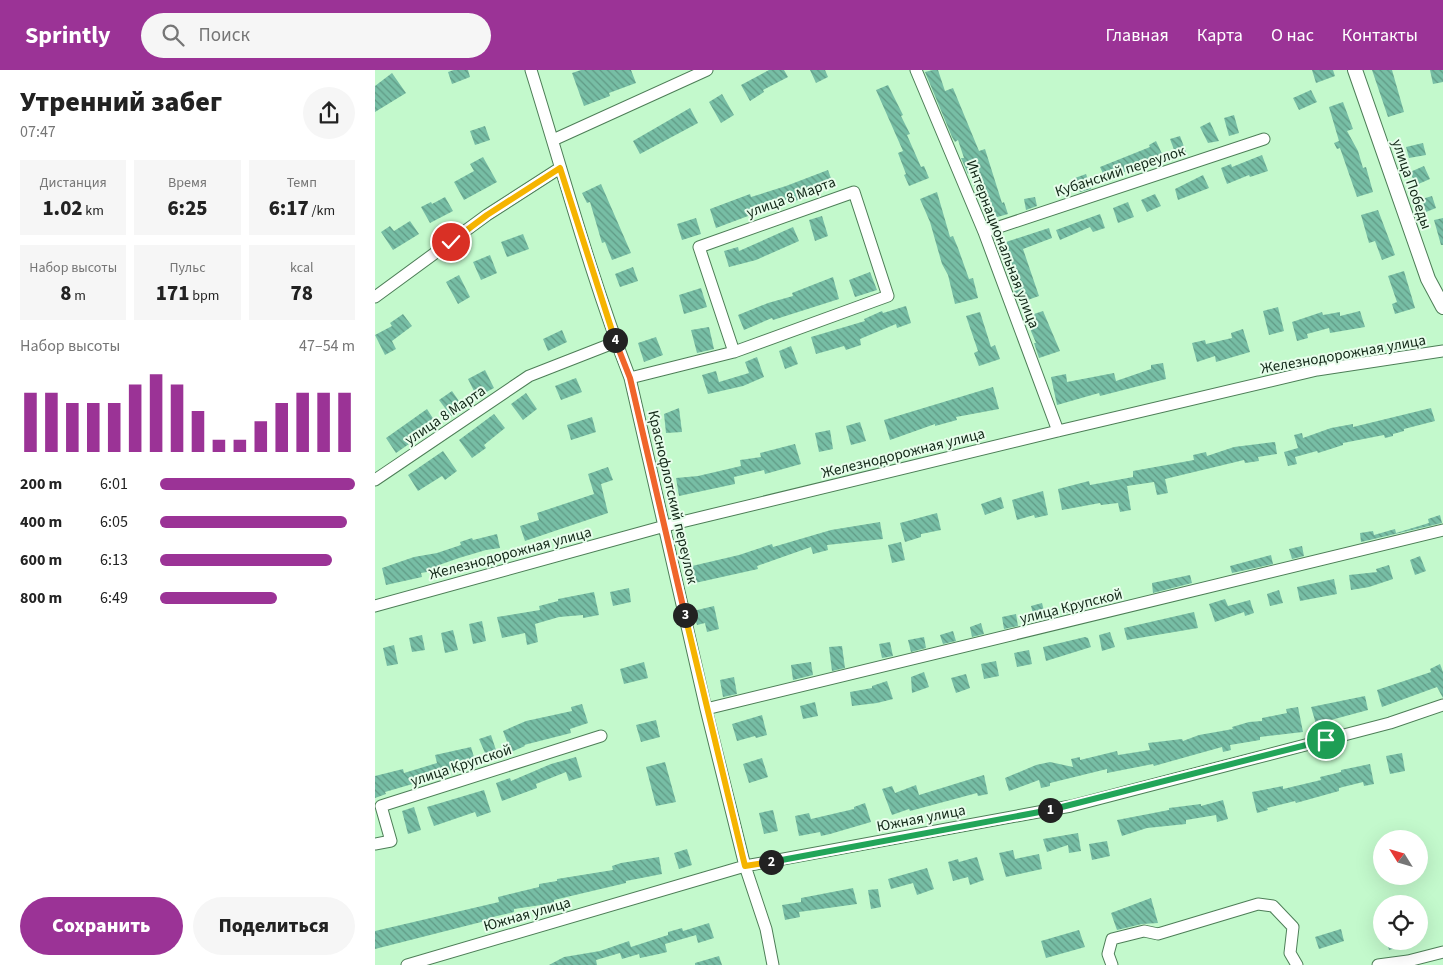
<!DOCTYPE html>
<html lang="ru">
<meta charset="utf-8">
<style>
body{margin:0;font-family:"Source Sans 3",sans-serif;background:#f6f6f6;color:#222;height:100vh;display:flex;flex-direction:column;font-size:19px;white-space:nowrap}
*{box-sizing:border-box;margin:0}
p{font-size:16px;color:#767676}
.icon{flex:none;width:28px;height:28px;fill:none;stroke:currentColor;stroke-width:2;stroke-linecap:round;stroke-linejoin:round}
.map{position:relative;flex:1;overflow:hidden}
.drawer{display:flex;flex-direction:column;background:#fff;width:375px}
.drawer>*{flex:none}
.needle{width:32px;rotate:307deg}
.controls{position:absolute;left:998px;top:760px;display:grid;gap:10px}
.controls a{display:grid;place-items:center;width:55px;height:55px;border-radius:50%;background:#fff;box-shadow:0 5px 20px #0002;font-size:25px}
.pin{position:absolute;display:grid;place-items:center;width:42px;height:42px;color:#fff;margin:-21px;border:2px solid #fff;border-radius:50%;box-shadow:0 1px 5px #0007}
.km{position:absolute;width:25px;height:25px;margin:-12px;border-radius:50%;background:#222;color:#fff;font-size:14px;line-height:25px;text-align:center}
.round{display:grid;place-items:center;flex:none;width:52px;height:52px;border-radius:26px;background:#f6f6f6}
.summary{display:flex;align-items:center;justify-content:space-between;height:85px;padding:0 20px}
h1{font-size:28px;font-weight:800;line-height:38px}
.stats{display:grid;grid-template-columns:repeat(3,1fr);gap:8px;height:85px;padding:5px 20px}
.stats div{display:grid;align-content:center;border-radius:0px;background:#f6f6f6;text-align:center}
.stats b{font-size:21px;font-weight:800}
.stats small{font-size:14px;font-weight:400}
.stats p{font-size:14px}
.chart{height:140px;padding:10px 20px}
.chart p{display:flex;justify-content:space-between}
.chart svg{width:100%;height:90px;margin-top:5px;stroke:#9b3396;stroke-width:6}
.cta{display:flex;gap:10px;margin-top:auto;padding:10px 20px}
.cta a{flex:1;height:58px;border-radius:30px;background:#9b3396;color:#fff;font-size:20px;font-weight:800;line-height:58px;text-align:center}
.cta a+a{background:#f6f6f6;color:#222}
ul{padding:0 20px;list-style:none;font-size:16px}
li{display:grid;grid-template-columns:80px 60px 1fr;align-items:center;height:38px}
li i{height:12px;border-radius:6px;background:#9b3396}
header{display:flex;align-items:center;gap:30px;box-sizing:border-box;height:70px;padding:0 25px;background:#9b3396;color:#fff}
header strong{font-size:24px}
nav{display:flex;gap:28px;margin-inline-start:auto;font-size:18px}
.search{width:350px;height:45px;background:#f6f6f6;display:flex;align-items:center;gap:12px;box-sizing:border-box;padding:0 18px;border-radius:28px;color:#767676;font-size:19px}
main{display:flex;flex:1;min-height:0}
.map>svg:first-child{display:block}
</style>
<header>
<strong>Sprintly</strong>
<div class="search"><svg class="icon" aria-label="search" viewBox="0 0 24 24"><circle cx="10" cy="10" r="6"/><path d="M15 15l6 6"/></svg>Поиск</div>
<nav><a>Главная</a><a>Карта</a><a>О нас</a><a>Контакты</a></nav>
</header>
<main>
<section class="drawer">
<div class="summary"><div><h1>Утренний забег</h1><p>07:47</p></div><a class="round"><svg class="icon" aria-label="share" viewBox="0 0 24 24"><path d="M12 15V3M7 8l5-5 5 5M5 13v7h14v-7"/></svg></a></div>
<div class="stats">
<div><p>Дистанция</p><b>1.02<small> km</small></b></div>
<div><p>Время</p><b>6:25</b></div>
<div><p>Темп</p><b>6:17<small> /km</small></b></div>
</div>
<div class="stats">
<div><p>Набор высоты</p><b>8<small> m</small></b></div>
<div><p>Пульс</p><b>171<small> bpm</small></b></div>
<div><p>kcal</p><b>78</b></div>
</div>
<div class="chart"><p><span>Набор высоты</span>47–54 m</p>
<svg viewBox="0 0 160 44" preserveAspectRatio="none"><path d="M5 44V15M15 44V15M25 44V20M35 44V20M45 44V20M55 44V11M65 44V6M75 44V11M85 44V24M95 44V38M105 44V38M115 44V29M125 44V20M135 44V15M145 44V15M155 44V15"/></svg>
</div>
<ul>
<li><b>200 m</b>6:01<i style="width:100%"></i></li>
<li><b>400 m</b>6:05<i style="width:96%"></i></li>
<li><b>600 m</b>6:13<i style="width:88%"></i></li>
<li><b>800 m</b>6:49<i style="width:60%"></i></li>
</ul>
<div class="cta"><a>Сохранить</a><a>Поделиться</a></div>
</section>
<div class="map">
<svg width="1068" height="895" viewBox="0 0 1068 895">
<defs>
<pattern id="building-back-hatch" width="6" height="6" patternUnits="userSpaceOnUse" patternTransform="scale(1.25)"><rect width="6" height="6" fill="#77bea5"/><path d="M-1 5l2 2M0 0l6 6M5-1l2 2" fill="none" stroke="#609a85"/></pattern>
</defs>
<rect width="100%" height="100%" fill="#c3f9cc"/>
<!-- building -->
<path fill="url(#building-back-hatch)" d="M79,0H93L95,7L77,14L73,2Z
M206,0H256L261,13L234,23L235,26L209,36L197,3Z
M394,0H409L413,7L388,20L389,22L375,31L366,15Z
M435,0H450L453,7L441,13Z
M558,0H563L570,21L578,18L604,81L610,79L627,133L629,132L633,144L612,150L595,103L593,104L586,88H589L583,70L580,72L577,67L550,2Z
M937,0H958L960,6L941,13Z
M997,0H1017L1029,42L1013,47Z
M1055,0H1068V12L1058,14Z
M17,3L31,23L0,42V16Z
M513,15L528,45L526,46L535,64L532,65L546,97L549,96L554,108L534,116L529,105L531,104L523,83L528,81L501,20Z
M936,20L942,32L924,40L918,28Z
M347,24L359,45L346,53L334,32Z
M968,32L978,59L972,61L983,81L988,98L991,97L998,122L982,127L965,78L962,79L959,73L964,71L954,37Z
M315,38L323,53L265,84L258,71Z
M859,45L864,63L854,66L849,48Z
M835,52L844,71L833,73L825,57Z
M110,56L115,70L100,75L95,61Z
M805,66L811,82L801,85L795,69Z
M781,71L789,88L744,104V106L732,112L725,97L775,77L774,75Z
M1048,73L1051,85L1034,88L1031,77Z
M887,85L893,101L875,107L874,105L852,114L846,98L856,94L857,97Z
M108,87L122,112L89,130L79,112L99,101L95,94Z
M1049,96L1055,109L1041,115L1035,102Z
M453,100L458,114L434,123L435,126L417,132L416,128L380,140L381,143L341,158L335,139L375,124L376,127L411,116Z
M711,104L716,119L705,122L700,108Z
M828,105L834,118L803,130L800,119Z
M226,114L256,183L237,190L230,172L227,173L215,132L212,133L207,123Z
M562,122L575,167L578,166L583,178L594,209L598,208L603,228L580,234L573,205L567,194L555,152L545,129Z
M780,124L786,136L772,142L766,130Z
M1057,126L1061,138L1051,142L1047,129Z
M70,127L78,141L55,153L46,137L56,132L57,134Z
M660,127L662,136L651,140L649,129Z
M753,132L759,147L743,153L738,138Z
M1003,140L1020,185L1007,190L1000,171L994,173L986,145Z
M725,144L730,158L718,162L715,157L685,170L681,160Z
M447,146L453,166L440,171L434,150Z
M321,148L326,164L307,170L302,154Z
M1068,148V175H1066L1059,150Z
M35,151L44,164L18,180L6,162L15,156L19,161Z
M418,157L424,171L381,190L354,197L349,181L363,177L364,181Z
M674,158L677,168L648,179L664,226L644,233L630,197L625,174Z
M148,164L154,179L132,187L126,172Z
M115,185L122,203L106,210L98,192Z
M258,197L263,211L245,217L240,204Z
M1029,201L1040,238L1020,244L1017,234L1022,232L1013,206Z
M495,202L502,220L480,227L474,210Z
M84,205L95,227L83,234L71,212Z
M458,207L464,229L398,250L397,248L369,260L363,245L393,233L418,226L417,223Z
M326,218L332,237L309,244L304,225Z
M531,236L536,253L522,258L521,254L485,269L486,275L471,280L469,276L441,284L436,267L490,251L489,249L507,241L508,243Z
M903,237L909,261L894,265L888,241Z
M668,241L685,281L664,288L659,273H661L650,247Z
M985,241L990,257L955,263L954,258L932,264L933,268L922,271L917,252L947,242L948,245L965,242V246Z
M605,242L616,277L620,275L625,289L604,296L599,283L603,281L591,246Z
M28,244L37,256L17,271L21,279L10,285L0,265L17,256L15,253Z
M334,257L339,279L322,283L316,260Z
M868,259L875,282L841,292L840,286L822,292L817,273L830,270L831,274L857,268L856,263Z
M187,260L192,272L173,281L168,269Z
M281,267L288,285L269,292L263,273Z
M416,276L423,294L410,299L404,281Z
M382,287L389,307L368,316L333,324L327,305L341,301L344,312L374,303L370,292Z
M788,293L791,309L725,326L724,323L682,335L676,307L691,304L692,312L739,303L741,311L776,299V295Z
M110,300L119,318L102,327L93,309Z
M201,308L207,322L186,330L180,316Z
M618,317L624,339L581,347L582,350L560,356V354L515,370L509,350Z
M77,321L88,337L76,346L64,330Z
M151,323L162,339L148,350L136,334Z
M304,338L307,362L291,363L289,344Z
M1056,338L1060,351L1029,359V361L1018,364V366L1010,368L1009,365L968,373V375L943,383L942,381L920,387L922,394L913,396L909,382L923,378L919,365L927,363L928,368L956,358L978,354V357Z
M52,339L61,353L32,372L34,374L21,383L11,368Z
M119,344L130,358L109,375L111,378L97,388L84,370Z
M217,347L221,362L196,370L192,355Z
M485,352L491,371L476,375L471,356Z
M455,360L458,379L444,382L440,363Z
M900,372L902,384L883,387L884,391L870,393L869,390L790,409L793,423L782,425L779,412L752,416L756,440L745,442L743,433L726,435L725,433L687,440L683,419L714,411L715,415L758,407V401L819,390L818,385L831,382L832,386L859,377Z
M420,374L426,394L390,404L389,400L359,407L360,414L304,426L301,408L323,406L366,396L365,390L386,387L385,383Z
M68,381L82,401L70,410L67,406L43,421L33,405Z
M233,397L238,410L226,414L233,443L150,471L145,456L164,450L162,443L219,424L213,404Z
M668,421L673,445L660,448L659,445L642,450L637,430Z
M626,427L629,438L610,445L606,434Z
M562,443L566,460L546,464V467L530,472L525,453Z
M1065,445L1067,453L986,472L985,463L998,461L999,465L1020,459L1021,463L1054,453L1053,449Z
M505,452L508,469L452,475L453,480L438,484L436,477L382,496L383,499L320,513L317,496L364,485L397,474L398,477L456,460Z
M122,464L125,478L111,480L84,488L64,495V500L46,503L47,507L11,515L7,498L39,487L62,483L86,475L85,472L97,468L98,470Z
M526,472L530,490L517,493L513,475Z
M927,476L929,486L917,489L914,479Z
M896,485L898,494L857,503L855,496Z
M1045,486L1051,501L1040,505L1035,490Z
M1014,495L1018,509L994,517L976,520L974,505L1002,502L1001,499Z
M815,505L817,513L778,523L777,513Z
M959,509L962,524L925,531L922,517Z
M254,518L256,532L238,536L235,522Z
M904,520L908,533L895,536L892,524Z
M219,522L224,545L208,548V545L184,547L160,554L163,572L152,575L150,563L127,568L122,547L165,540L164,536L183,531V529Z
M850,529L853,536L875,530L879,543L870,546L869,542L840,552L834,534Z
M702,532L705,540L688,544L686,535Z
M667,533L671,549L660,551L656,536Z
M339,536L344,559L332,562L330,553L322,555L318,541Z
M819,542L823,558L752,570L749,558Z
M641,544L643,556L629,559L627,547Z
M107,551L111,571L98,574L94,554Z
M606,553L609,564L597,567L595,557Z
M78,560L83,580L70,583L66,563Z
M578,561L581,571L568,574L565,565Z
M735,562L740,577L727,581L724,565Z
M47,565L50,580L37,582L34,568Z
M549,567L551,578L536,582L533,570Z
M710,567L713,568L716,577L671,591L668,577Z
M515,572L518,586L507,588L504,574Z
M19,575L23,594L12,596L8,578Z
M467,576L470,598L457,601L454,577Z
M654,580L657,594L642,597L639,583Z
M621,591L624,606L609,609L606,594Z
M269,592L273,608L249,614L245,599Z
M436,592L438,605L418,610L416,595Z
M1065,594L1068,602V628L1062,617L1007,637L1002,620L1056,602L1055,599Z
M549,602L554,617L537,623L536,607Z
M591,604L595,618L581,623L576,608Z
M359,607L362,624L348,627L345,610Z
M512,611L518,629L502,633L477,636L475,622L497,618V616Z
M990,626L993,640L941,654L936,637Z
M440,632L443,646L428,649L425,636Z
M207,634L213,653L195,659L196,663L149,675L150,676L136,682L128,661L151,651L197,641L196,637Z
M923,637L928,662L885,667V670L855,675L856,680L848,682L847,677L779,696L778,694L732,703V699L675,713V716L666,718L664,710L634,721L630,708L661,695L675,692L698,697L696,689L705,687V690L742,681L743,685L775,680L773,673L807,669L808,671L824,665L858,659L857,657L874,652L887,651V648L912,643L911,639Z
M387,645L392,665L381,668L380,666L362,671L357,654Z
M281,650L285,667L266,672L261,655Z
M116,665L123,686L113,690L104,669Z
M96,677L101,694L57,705L58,708L10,722L11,724L0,728V706L28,699L29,703L62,693L60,685Z
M1027,683L1030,701L1015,704L1011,686Z
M201,687L207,707L194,711L191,702L161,714L162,718L127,731L121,713L135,708L136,711L176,694Z
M387,688L393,707L374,713L368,694Z
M290,692L301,732L281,736L271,697Z
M995,694L999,714L989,716L988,712L964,718V721L921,733L920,731L892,738L893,740L882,743L877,722L908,716V719L946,710L945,707L966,702V700Z
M609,705L613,724L603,726L602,723L535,741L534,739L517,745L507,719L517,716L520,723L541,715L544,725Z
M109,720L116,742L102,747L100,742L59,756L52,737Z
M848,730L853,749L842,752L841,745L811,750V754L772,758L747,766L742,750L794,740V738L826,734V736Z
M490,733L496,752L455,764L446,766L445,762L424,766L420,746L434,743L436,749L479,739V737Z
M39,737L46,760L33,764L27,741Z
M398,740L403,761L389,764L384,743Z
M703,763L706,781L694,783L693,775L672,782L668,769Z
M732,771L735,786L717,790L714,774Z
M312,779L317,795L304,799L299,783Z
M638,780L640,789L664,784L667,799L631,807L624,783Z
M284,787L287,804L251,811V813L179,830V833L139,839V842L118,847V849L0,879V861L124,832L123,827L164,817V814L182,811V809L238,800L237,796L246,793Z
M602,787L609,810L595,815L593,807L578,811L573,792L583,789L584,792Z
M552,798L559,819L542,825L538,813L516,819L513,809Z
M478,818L482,834L424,842L425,847L410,850L407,835L426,832V828Z
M503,819L506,837L496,839L493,820Z
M776,828L783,853L767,854L742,860L736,843Z
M334,853L339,868L323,873L321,865L290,874L292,882L284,884L265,888L264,884L247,889L245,883L221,890L222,895H174L189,887L225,881L254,871L256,877L293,865V862L307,858L308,861Z
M966,859L969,871L944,879L940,867Z
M704,860L710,877L671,888L666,871Z
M1012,871H1037V873L1014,880Z
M344,886L347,895H320V893Z"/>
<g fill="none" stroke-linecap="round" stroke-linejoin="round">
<defs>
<path id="minor" d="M156,0C188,103 216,207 255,308L331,639L370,796L391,859L398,895
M541,0L609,162L683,361
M178,70L332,0
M609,162L889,69
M0,227L112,145L185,98
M255,308L359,282L513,226L479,122L324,177L359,282
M0,410L154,306L241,272
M0,536L290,456L683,361L942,300L1068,281
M331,639L1068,460
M0,774L16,771L6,736L226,666
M32,895L370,796L696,736L1015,653L1068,635
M737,895L733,884L737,869L769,861L783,864L883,834L898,836L918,857L915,883L922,895
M1003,895L1033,891L1068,882"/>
<path id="tertiary" d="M980,0L1053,209L1068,237"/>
</defs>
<!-- minor casing -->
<use href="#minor" stroke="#4d7e57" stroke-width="13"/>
<!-- tertiary casing -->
<use href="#tertiary" stroke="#4d7e57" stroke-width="16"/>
<!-- minor -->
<use href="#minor" stroke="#fff" stroke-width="11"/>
<!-- tertiary -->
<use href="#tertiary" stroke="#fff" stroke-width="14"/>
</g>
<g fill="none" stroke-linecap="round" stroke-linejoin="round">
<defs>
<path id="split-1" d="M675,740L951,670"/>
<path id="split-2" d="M396,792L675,740"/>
<path id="split-3" d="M310,545L370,796L396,792"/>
<path id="split-4" d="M240,270L255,308L310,545"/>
<path id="split-5" d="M76,172L112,145L185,98L240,270"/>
</defs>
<!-- split-1 casing -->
<use href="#split-1" stroke="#fff" stroke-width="10"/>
<!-- split-2 casing -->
<use href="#split-2" stroke="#fff" stroke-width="10"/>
<!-- split-3 casing -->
<use href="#split-3" stroke="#fff" stroke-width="10"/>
<!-- split-4 casing -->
<use href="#split-4" stroke="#fff" stroke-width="10"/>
<!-- split-5 casing -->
<use href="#split-5" stroke="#fff" stroke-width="10"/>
<!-- split-1 -->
<use href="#split-1" stroke="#22a559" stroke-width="6"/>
<!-- split-2 -->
<use href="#split-2" stroke="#22a559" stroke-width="6"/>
<!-- split-3 -->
<use href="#split-3" stroke="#f5b400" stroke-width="6"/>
<!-- split-4 -->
<use href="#split-4" stroke="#f0652b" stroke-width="6"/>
<!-- split-5 -->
<use href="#split-5" stroke="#f5b400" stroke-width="6"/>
</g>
<g text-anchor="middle" stroke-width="4" stroke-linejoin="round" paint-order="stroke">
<!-- street labels -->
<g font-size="15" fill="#122717" stroke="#e7fdeb">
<text transform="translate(745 101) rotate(-18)" y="5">Кубанский переулок</text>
<text transform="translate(1037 114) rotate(71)" y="5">улица Победы</text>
<text transform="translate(416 127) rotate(-20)" y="5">улица 8 Марта</text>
<text transform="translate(628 174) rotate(69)" y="5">Интернациональная улица</text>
<text transform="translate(968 284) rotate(-10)" y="5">Железнодорожная улица</text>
<text transform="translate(70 345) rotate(-34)" y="5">улица 8 Марта</text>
<text transform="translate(528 383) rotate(-14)" y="5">Железнодорожная улица</text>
<text transform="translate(298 427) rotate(77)" y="5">Краснофлотский переулок</text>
<text transform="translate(135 483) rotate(-15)" y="5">Железнодорожная улица</text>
<text transform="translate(696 536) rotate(-14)" y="5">улица Крупской</text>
<text transform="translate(86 695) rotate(-18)" y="5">улица Крупской</text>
<text transform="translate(546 748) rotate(-11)" y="5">Южная улица</text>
<text transform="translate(152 844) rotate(-16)" y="5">Южная улица</text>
</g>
</g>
</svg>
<div class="controls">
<a><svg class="needle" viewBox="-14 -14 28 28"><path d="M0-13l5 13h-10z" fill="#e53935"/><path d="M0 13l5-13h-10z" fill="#767676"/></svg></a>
<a><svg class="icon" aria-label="locate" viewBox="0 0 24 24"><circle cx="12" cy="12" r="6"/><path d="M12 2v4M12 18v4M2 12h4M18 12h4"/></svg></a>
</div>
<div class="pin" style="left:951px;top:670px;background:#1e9e55"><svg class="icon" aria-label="arrive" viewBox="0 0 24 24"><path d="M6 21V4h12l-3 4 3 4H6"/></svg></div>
<div class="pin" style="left:76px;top:172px;background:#d93025"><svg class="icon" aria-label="check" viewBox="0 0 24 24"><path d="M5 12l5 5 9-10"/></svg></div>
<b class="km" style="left:675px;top:740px">1</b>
<b class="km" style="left:396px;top:792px">2</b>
<b class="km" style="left:310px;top:545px">3</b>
<b class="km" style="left:240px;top:270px">4</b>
</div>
</main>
